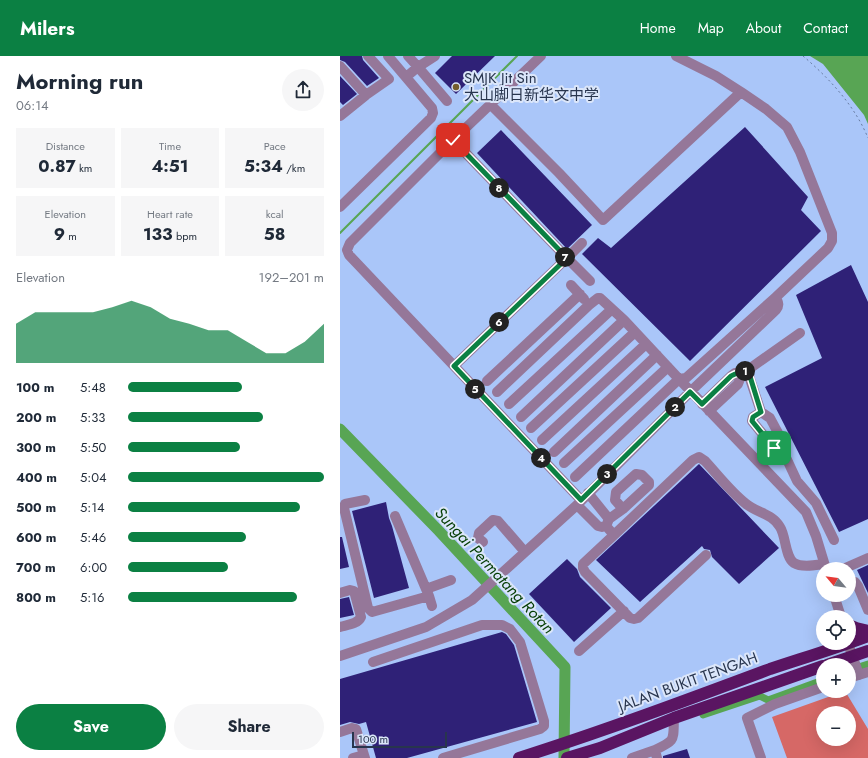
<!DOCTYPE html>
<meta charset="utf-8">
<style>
body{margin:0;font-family:Jost,"Noto Sans SC",sans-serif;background:#f6f6f7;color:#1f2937;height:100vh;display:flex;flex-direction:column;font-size:15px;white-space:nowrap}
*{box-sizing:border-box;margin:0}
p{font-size:13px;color:#747a83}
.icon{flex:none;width:22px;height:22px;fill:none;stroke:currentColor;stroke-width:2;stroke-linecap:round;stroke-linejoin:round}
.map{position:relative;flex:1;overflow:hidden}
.drawer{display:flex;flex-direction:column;background:#fff;width:340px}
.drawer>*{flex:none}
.needle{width:26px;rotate:299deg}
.buttons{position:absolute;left:476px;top:506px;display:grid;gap:8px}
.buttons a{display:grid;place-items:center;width:40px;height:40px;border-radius:50%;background:#fff;box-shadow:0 4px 16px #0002;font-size:20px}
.scale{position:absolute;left:12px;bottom:10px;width:95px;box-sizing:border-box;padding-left:4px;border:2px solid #28354e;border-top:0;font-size:11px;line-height:14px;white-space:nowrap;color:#28354e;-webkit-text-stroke:3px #dbe6fa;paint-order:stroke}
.pin{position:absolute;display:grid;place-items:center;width:34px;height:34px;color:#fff;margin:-17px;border-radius:8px;box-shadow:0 2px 6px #0006}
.km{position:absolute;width:20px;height:20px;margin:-10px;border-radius:50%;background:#222;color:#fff;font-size:11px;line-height:20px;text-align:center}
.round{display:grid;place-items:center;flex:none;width:42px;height:42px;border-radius:21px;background:#f6f6f7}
.overview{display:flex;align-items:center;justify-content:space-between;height:68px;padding:0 16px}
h1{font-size:22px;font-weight:700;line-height:30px}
.figures{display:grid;grid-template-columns:repeat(3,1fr);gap:6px;height:68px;padding:4px 16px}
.figures div{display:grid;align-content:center;border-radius:0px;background:#f6f6f7;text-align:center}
.figures b{font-size:17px;font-weight:700}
.figures small{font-size:11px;font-weight:400}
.figures p{font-size:11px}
.chart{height:112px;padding:8px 16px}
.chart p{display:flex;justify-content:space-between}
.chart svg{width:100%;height:72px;margin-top:4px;fill:#0b8043;opacity:.7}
.primary-button{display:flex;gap:8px;margin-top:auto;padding:8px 16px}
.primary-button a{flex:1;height:46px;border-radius:24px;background:#0b8043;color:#fff;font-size:16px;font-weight:700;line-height:46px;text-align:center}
.primary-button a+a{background:#f6f6f7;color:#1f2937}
ul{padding:0 16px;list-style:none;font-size:13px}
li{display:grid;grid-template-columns:64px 48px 1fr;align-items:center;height:30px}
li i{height:10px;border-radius:5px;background:#0b8043}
header{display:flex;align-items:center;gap:24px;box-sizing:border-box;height:56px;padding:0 20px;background:#0b8043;color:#fff}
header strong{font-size:19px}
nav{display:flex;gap:22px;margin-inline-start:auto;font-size:14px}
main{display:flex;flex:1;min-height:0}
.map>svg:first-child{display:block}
</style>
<header>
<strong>Milers</strong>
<nav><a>Home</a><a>Map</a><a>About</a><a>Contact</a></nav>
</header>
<main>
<section class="drawer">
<div class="overview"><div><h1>Morning run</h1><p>06:14</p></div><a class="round"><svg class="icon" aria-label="share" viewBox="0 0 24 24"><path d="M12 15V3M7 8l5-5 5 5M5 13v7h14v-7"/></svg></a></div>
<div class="figures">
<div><p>Distance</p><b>0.87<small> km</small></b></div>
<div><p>Time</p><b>4:51</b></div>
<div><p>Pace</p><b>5:34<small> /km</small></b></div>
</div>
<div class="figures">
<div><p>Elevation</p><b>9<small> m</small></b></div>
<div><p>Heart rate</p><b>133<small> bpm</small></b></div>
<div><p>kcal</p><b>58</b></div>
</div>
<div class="chart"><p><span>Elevation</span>192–201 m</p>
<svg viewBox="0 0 160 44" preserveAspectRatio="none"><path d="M0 44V20L10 13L20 13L30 13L40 13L50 10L60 6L70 10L80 17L90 20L100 24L110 24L120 31L130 38L140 38L150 31L160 20V44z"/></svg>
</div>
<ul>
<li><b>100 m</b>5:48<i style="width:58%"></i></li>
<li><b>200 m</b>5:33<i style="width:69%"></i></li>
<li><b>300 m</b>5:50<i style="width:57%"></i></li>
<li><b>400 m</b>5:04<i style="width:100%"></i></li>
<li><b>500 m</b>5:14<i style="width:88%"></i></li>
<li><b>600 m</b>5:46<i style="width:60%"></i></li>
<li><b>700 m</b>6:00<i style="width:51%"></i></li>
<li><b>800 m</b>5:16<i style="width:86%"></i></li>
</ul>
<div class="primary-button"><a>Save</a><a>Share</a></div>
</section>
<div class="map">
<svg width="528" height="702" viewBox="0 0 528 702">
<rect width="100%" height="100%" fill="#aac6f9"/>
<!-- forest -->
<path fill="#d66866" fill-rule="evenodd" d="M505,635L528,673V702H447L432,661ZM483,657H509V683H483Z"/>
<!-- water -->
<path fill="#58a554" d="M470,0H528V68L524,59L483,8Z"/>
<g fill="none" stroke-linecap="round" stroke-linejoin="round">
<!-- stream -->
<path stroke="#58a554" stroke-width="2" d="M0,177L177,0"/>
<!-- canal -->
<path stroke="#58a554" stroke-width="7" d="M509,614L528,608
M363,659L420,640L428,644L483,624"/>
<!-- river -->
<path stroke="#58a554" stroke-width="11" d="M0,373L99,475L225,611L224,702"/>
</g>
<!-- building -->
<path fill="#2f2177" d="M0,0H22L23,4L39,22L27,30L5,6L0,4Z
M112,0H155L116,38L95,17Z
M0,20L17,38L3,49L0,46Z
M405,71L468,141L461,154L481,175L350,305L242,198L258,182L271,192Z
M161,74L252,169L227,193L137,97Z
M511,209L528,246V463L499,476L425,331L482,302L456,239Z
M359,408L439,492L399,528L372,501L370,494L364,493L362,490L300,546L256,504Z
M46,446L49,462L52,470L69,532L34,542L12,455Z
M0,481H2L9,511L0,513Z
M227,503L237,513L240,521L271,552L234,586L189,538Z
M528,509V537L517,514Z
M9,541L14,559L0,562V543Z
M162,576L166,578L174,589L197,666L67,702H36L26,666L19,668L10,666L0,669V623Z
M347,693L350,702H323V700Z"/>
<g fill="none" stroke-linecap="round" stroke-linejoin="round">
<!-- path -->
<path stroke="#677ba1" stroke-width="1" stroke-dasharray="2 3" stroke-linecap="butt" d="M463,0C489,22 515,50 528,82"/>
<!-- minor -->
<path stroke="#957799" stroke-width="10" d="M95,0L78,11L107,45
M201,0L113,84L10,187L7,194L9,199L241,444
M0,10L26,39
M66,21L78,11L68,0
M150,48L219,117L263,164L401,36
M0,60L26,39L49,23L28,0
M113,84L227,202L114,310
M0,151L91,62L93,57L92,52L48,0
M242,187L227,202L250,225
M231,229L244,243
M407,314L421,356L430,362L444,388V393L443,395L457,425L476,447L494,484
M147,325L240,238
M157,336L249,249L258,242H260L284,264L339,323L346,322L436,241L488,192L492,185V177L460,96L447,71L426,53L401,36L376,20L336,0
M169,348L272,253
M362,348L391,320L395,317L402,318L460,277
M369,355L398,328L402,318
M421,356L413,361L412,365L434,392L438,395H443
M181,361L284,264
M191,372L295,276
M202,384L306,288
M214,396L317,299
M224,407L328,311
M235,421L339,323L466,456L476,480L486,513
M248,437L269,463
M25,444L5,448L4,452L28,552L32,556L89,540L92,550
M237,449L258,470L262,471L266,470L269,463L283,453L309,429V426L302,419L296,418L276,436L275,444L283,453
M55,460L89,540
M266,470L274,479L243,508V512L245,516L290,562L294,563L298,562L366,499
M274,479L353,404L359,401L365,405C378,419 390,435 405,447C416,457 432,457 440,471C446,480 445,501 454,507C462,512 476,509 484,508
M143,486L138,482L139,477L153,464L158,465L185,496
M503,513L528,502
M509,526H515L518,530L528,554
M86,533L111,524
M0,537L10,534L14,535L21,561C18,568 7,569 0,571
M494,539L501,561
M510,593L519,619
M239,595L284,555
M0,600L86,571L132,544L237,449L350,336L436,254C440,249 438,246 436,241
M33,606L142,569H162L170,573L180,586L204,665V670L200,673L103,702
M509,622L528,616
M0,676L12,672L16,673L24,699
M13,702L24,699L25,702
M292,702L315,694
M317,702L315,694C336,684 333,685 334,662
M421,702L407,662L435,648L483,631"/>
<!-- highway -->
<path stroke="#5a1562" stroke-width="12" d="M509,569L516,572L528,575
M487,609L528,595
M179,702C264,675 347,644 430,613C463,602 496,592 528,580
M227,702L260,692L334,662L483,610"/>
</g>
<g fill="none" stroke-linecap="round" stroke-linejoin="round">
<defs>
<path id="route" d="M113,84L227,202L114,310L241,444L350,336L362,348L391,320C397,316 400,318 408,314L421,356L413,361L412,365L434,392"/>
</defs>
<!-- route casing -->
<use href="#route" stroke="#fff" stroke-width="8"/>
<!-- route -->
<use href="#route" stroke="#0b8043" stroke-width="5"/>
</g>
<!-- markers -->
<circle fill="#755d2e" stroke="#dbe6fa" stroke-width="1.5" cx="116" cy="31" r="4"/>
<g text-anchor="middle" stroke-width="4" stroke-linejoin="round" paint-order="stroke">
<!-- poi labels -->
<g font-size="15" fill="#28354e" stroke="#dbe6fa" text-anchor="start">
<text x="124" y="27">SMJK Jit Sin<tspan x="124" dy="17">大山脚日新华文中学</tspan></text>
</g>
<!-- street labels -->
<g font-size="15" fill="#28354e" stroke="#dbe6fa">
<text transform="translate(348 626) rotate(-20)" y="5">JALAN BUKIT TENGAH</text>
</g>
<!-- water labels -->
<g font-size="16" font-style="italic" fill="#043d04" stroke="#dbe6fa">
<text transform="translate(155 514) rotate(47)" y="6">Sungai Permatang Rotan</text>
</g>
</g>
</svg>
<div class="buttons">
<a><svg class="needle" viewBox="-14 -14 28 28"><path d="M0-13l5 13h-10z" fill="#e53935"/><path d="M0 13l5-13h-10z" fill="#747a83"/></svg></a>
<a><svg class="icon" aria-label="locate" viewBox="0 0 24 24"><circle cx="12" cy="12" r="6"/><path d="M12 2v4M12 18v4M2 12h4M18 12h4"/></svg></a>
<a>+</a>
<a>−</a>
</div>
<div class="scale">100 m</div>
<div class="pin" style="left:434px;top:392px;background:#1e9e55"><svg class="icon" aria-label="arrive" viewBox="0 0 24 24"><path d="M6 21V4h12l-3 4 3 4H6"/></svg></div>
<div class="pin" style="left:113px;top:84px;background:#d93025"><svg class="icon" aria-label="check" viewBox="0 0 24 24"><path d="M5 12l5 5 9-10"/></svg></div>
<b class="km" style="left:405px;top:315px">1</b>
<b class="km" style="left:335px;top:351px">2</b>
<b class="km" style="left:267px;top:418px">3</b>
<b class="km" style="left:201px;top:402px">4</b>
<b class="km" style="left:135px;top:333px">5</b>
<b class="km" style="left:159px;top:266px">6</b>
<b class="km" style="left:225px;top:201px">7</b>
<b class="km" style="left:159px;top:132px">8</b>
</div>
</main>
